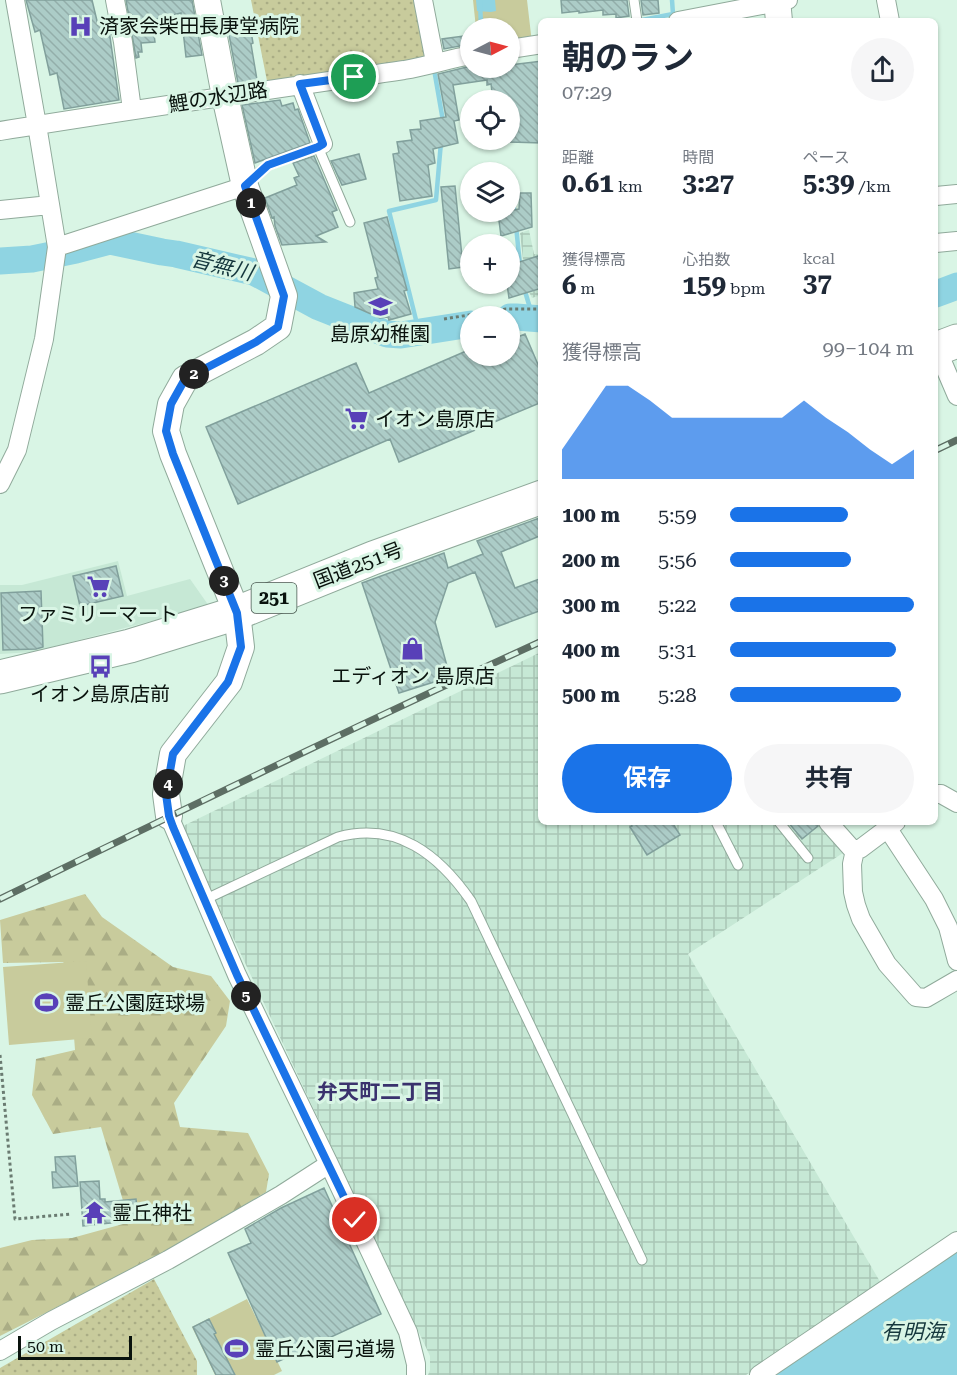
<!DOCTYPE html>
<html lang="ja">
<meta charset="utf-8">
<style>
body{margin:0;font-family:"Roboto Serif","Noto Sans JP",serif;background:#f6f6f7;color:#1f2937;height:100vh;display:flex;flex-direction:column;font-size:22px;white-space:nowrap}
*{box-sizing:border-box;margin:0}
p{font-size:20px;color:#747a83}
.icon{flex:none;width:33px;height:33px;fill:none;stroke:currentColor;stroke-width:2;stroke-linecap:round;stroke-linejoin:round}
.map{position:relative;flex:1;overflow:hidden}
.side{position:absolute;left:538px;top:18px;width:400px;height:807px;display:flex;flex-direction:column;background:#fff;border-radius:9px;box-shadow:0 2px 4px #0004}
.side>*{flex:none}
.needle{width:39px;rotate:84deg}
.tools{position:absolute;left:460px;top:18px;display:grid;gap:12px}
.tools a{display:grid;place-items:center;width:60px;height:60px;border-radius:50%;background:#fff;box-shadow:0 2px 4px #0004;font-size:30px}
.scale{position:absolute;left:18px;bottom:15px;width:114px;box-sizing:border-box;padding-left:6px;border:3px solid #09120d;border-top:0;font-size:16px;line-height:21px;white-space:nowrap;color:#09120d;-webkit-text-stroke:4px #d9f5e5;paint-order:stroke}
.pin{position:absolute;display:grid;place-items:center;width:51px;height:51px;color:#fff;margin:-26px;border:3px solid #fff;border-radius:50%;box-shadow:0 2px 6px #0007}
.km{position:absolute;width:30px;height:30px;margin:-15px;border-radius:50%;background:#222;color:#fff;font-size:16px;line-height:30px;text-align:center}
.round{display:grid;place-items:center;flex:none;width:63px;height:63px;border-radius:32px;background:#f6f6f7}
.summary{display:flex;align-items:center;justify-content:space-between;height:102px;padding:0 24px}
h1{font-size:33px;font-weight:700;line-height:45px}
.metrics{display:grid;grid-template-columns:repeat(3,1fr);gap:9px;height:102px;padding:6px 24px}
.metrics div{display:grid;align-content:center}
.metrics b{font-size:26px;font-weight:700}
.metrics small{font-size:16px;font-weight:400}
.metrics p{font-size:16px}
.chart{height:168px;padding:12px 24px}
.chart p{display:flex;justify-content:space-between}
.chart svg{width:100%;height:108px;margin-top:6px;fill:#1a73e8;opacity:.7}
.button{display:flex;gap:12px;margin-top:auto;padding:12px 24px}
.button a{flex:1;height:69px;border-radius:36px;background:#1a73e8;color:#fff;font-size:24px;font-weight:700;line-height:69px;text-align:center}
.button a+a{background:#f6f6f7;color:#1f2937}
ul{padding:0 24px;list-style:none;font-size:20px}
li{display:grid;grid-template-columns:96px 72px 1fr;align-items:center;height:45px}
li i{height:15px;border-radius:8px;background:#1a73e8}
.map>svg:first-child{display:block}
</style>
<div class="map">
<svg width="957" height="1375" viewBox="0 0 957 1375">
<defs>
<pattern id="industrial-grid" width="8" height="8" patternUnits="userSpaceOnUse" patternTransform="scale(1.5)"><rect width="8" height="8" fill="#c6e8d5"/><path d="M0 4h8M4 0v8" fill="none" stroke="#a9c6b6"/></pattern>
<pattern id="grass-dots" width="8" height="8" patternUnits="userSpaceOnUse" patternTransform="scale(1.5)"><rect width="8" height="8" fill="#c8cb9c"/><path d="M2 2h.1M6 6h.1" fill="none" stroke="#aaad85" stroke-width="1.8" stroke-linecap="round"/></pattern>
<pattern id="forest-firs" width="22" height="20" patternUnits="userSpaceOnUse" patternTransform="scale(1.5)"><rect width="22" height="20" fill="#c8cb9c"/><path d="M5 1l3.5 6h-7zM16 11l3.5 6h-7z" fill="#aaad85"/></pattern>
<pattern id="building-back-hatch" width="6" height="6" patternUnits="userSpaceOnUse" patternTransform="scale(1.5)"><rect width="6" height="6" fill="#acccc7"/><path d="M-1 5l2 2M0 0l6 6M5-1l2 2" fill="none" stroke="#93aeaa"/></pattern>
</defs>
<rect width="100%" height="100%" fill="#d9f5e5"/>
<!-- built -->
<path fill="#c6e8d5" d="M118,561L127,596L190,579L209,606L33,652L0,654V585H22Z"/>
<!-- industrial -->
<path fill="url(#industrial-grid)" d="M529,230L534,254H538L541,264V295L532,298L526,286L520,233Z
M541,652L542,822H816L843,853L688,954L882,1285L746,1375H428L430,1370V1356L181,827Z"/>
<!-- grass -->
<path fill="url(#grass-dots)" d="M251,0H417L429,56L422,62L267,81Z
M154,1279L197,1361V1375H0V1368Z"/>
<!-- forest -->
<path fill="url(#forest-firs)" d="M85,894L102,917L173,967L211,976L230,1001L226,1026L174,1103L180,1127L248,1133L269,1174L266,1192L156,1259L73,1299L0,1336V1248L32,1240L72,1238L123,1224L127,1214L101,1127L53,1134L32,1095L36,1059L75,1050L69,969L63,962L3,963L0,920Z"/>
<!-- garden -->
<path fill="#c8cb9c" d="M473,0H527L532,43L510,46V28H476Z
M86,961L92,1038L9,1045L3,967Z
M247,1299L282,1371L274,1375H215L192,1327Z"/>
<!-- water -->
<path fill="#8fd4e2" d="M476,0H495L496,11L491,12L477,11Z
M957,1249V1375H771Z"/>
<g fill="none" stroke-linecap="round" stroke-linejoin="round">
<!-- stream -->
<path stroke="#8fd4e2" stroke-width="4.5" d="M480,0L481,28
M642,20L673,14L672,0
M436,68L434,69L443,121
M515,215L513,203L515,191
M516,226L520,265
M524,288L533,318
M419,332L389,211L436,200L441,142"/>
<!-- river -->
<path stroke="#8fd4e2" stroke-width="27" d="M0,261L32,259L76,250L110,241L162,252L176,254L254,272L319,307L387,334L401,335L471,324
M936,294L957,286
M510,317H516L542,319"/>
</g>
<!-- building -->
<path fill="url(#building-back-hatch)" stroke="#81a09c" stroke-width="1.5" d="M26,0H92L98,25L108,23L119,100L64,109L57,73L50,75L40,30L35,32Z
M126,0H192L202,55L186,57L181,13L152,20L155,42L141,43L142,52H138L139,57L136,58Z
M561,0H627L629,16L616,18V14L603,15V10L579,13V11L562,13Z
M641,0H658L659,13L643,15Z
M249,20L253,43L251,44L257,80L238,83L227,24Z
M471,35V44L444,49L442,39Z
M542,61V143L510,142V100H493L491,84L487,85V80L453,85L459,120L454,121L458,143L433,149L435,163L428,165L432,196L400,201L393,154L399,153L397,142L412,140L410,130L421,129L420,121L446,117L438,74L471,66L510,68V65Z
M280,100L282,106L293,103L295,110L298,109L310,143L255,163L242,105Z
M359,154L366,179L342,185L331,161Z
M314,156L337,210L332,212L338,227L316,236L326,242L282,245L275,226L274,217L272,218L265,198L297,185L294,178L299,176L293,163Z
M455,186L463,267L449,269L441,187Z
M520,193H531L532,227L501,236L498,213L519,209Z
M387,217L407,290L404,291L411,314L389,320L388,317L380,318L355,307L354,293L378,289L375,278L378,277L364,223Z
M538,256L542,267V288L509,298L507,284H510V265Z
M525,334L542,374V402L399,462L390,439L238,504L206,427L356,363L369,393L471,349V356H510V340Z
M542,517V535L501,552L515,588L542,578V610L496,627L475,572L448,583L435,622L450,677L399,693L362,583L444,553L448,568L483,554L477,541Z
M116,566L123,596L80,606L73,576Z
M41,591L43,647L36,649L3,650L1,593Z
M629,822H672L680,835L647,855L630,827L632,826Z
M788,822H817L818,826L802,839Z
M75,1156L78,1186L53,1188L52,1172H56L55,1157Z
M99,1181L100,1199H105V1202L136,1199L138,1220L83,1226L80,1182Z
M324,1188L381,1314L277,1362L228,1253L251,1243L245,1229L281,1208Z
M209,1319L216,1333L214,1334L235,1375H216L193,1327Z"/>
<g fill="none" stroke-linecap="round" stroke-linejoin="round">
<defs>
<path id="lane" d="M634,0L637,21
M318,147L350,222
M247,183L268,165L318,147L323,144
M716,822L738,865
M779,822L808,858
M204,900L338,837C397,821 439,855 471,901L642,1260"/>
<path id="street" d="M115,0L123,42L132,110
M423,0L435,62
M886,0L890,21
M678,21L788,0
M510,49L542,44
M300,84L323,144
M0,131C135,109 270,90 404,70C427,66 449,59 471,55
M936,196L957,194
M0,210L50,205
M936,243L957,241
M57,247L245,186
M936,347L957,396
M0,484L17,450L44,339L57,247L37,125L15,0
M936,794H941L957,803
M169,816L237,975L329,1164L408,1332L416,1364V1375
M828,822L852,849H860L896,822
M888,829L934,899L948,927L957,961
M855,850L852,864L853,892L856,905L861,919L887,964L916,997L926,998L957,980
M0,1351L51,1321L168,1260L281,1195L329,1164
M759,1375L957,1241"/>
<path id="secondary" d="M777,0L779,21
M169,816L166,794L173,754L229,682L241,647L237,613L173,454L166,431L171,404L185,379L256,342L278,327L284,296L245,186L225,96L207,0"/>
<path id="highway" d="M936,349L957,341
M0,677L130,646L237,613L373,558L542,497"/>
</defs>
<!-- lane casing -->
<use href="#lane" stroke="#90aa9b" stroke-width="11"/>
<!-- street casing -->
<use href="#street" stroke="#90aa9b" stroke-width="20"/>
<!-- secondary casing -->
<use href="#secondary" stroke="#90aa9b" stroke-width="28"/>
<!-- highway casing -->
<use href="#highway" stroke="#90aa9b" stroke-width="35"/>
<!-- path -->
<path stroke="#6a7b71" stroke-width="3" stroke-dasharray="3 3" stroke-linecap="butt" d="M444,319L506,309H542
M0,1055L15,1219L72,1214"/>
<!-- lane -->
<use href="#lane" stroke="#fff" stroke-width="9"/>
<!-- street -->
<use href="#street" stroke="#fff" stroke-width="18"/>
<!-- secondary -->
<use href="#secondary" stroke="#fff" stroke-width="26"/>
<!-- highway -->
<use href="#highway" stroke="#fff" stroke-width="33"/>
<defs>
<path id="rail" d="M936,450L957,440
M0,899C180,811 360,724 542,641"/>
</defs>
<!-- rail casing -->
<use href="#rail" stroke="#5d6e64" stroke-width="7"/>
<!-- rail -->
<use href="#rail" stroke="#d9f5e5" stroke-width="4.5" stroke-dasharray="14" stroke-linecap="butt"/>
</g>
<g fill="none" stroke-linecap="round" stroke-linejoin="round">
<defs>
<path id="route" d="M354,77L300,84L323,144L318,147L268,165L245,186L284,296L278,327L256,342L185,379L171,404L166,431L173,454L237,613L241,647L228,682L173,754L166,794L169,816L173,827L237,975L355,1220"/>
</defs>
<!-- route casing -->
<use href="#route" stroke="#fff" stroke-width="12"/>
<!-- route -->
<use href="#route" stroke="#1a73e8" stroke-width="8"/>
</g>
<!-- icons -->
<defs>
<symbol id="hospital-bare" viewBox="-9 -9 18 18"><path d="M-5-5h3v3.5h4V-5h3V5h-3V1.5h-4V5h-3Z" fill="#5840b8" stroke="#d9f5e5" stroke-width="2.5" paint-order="stroke"/></symbol>
<symbol id="school-bare" viewBox="-9 -9 18 18"><path d="M0-5L7-2L0 1L-7-2ZM-4 1L0 2.5L4 1V4Q0 6-4 4Z" fill="#5840b8" stroke="#d9f5e5" stroke-width="2.5" paint-order="stroke"/></symbol>
<symbol id="supermarket-bare" viewBox="-9 -9 18 18"><path d="M-6-5.5h2.5l.6 2H6L4.5 2H-2.5L-4.4-4H-6ZM-1.5 3.2a1.3 1.3 0 1 0 .1 0ZM3 3.2a1.3 1.3 0 1 0 .1 0Z" fill="#5840b8" stroke="#d9f5e5" stroke-width="2.5" paint-order="stroke"/></symbol>
<symbol id="shop-bare" viewBox="-9 -9 18 18"><path d="M-5-2.5h2.3a2.7 3.5 0 0 1 5.4 0H5L5.5 6h-11ZM-1.5-2.5h3a1.5 2.3 0 0 0-3 0Z" fill="#5840b8" stroke="#d9f5e5" stroke-width="2.5" paint-order="stroke"/></symbol>
<symbol id="bus-bare" viewBox="-9 -9 18 18"><path d="M-5-6H5V4H4V6H2V4H-2V6H-4V4H-5ZM-3.5-4V0h7V-4ZM-3.5 1.2v1.5H-2V1.2ZM2 1.2v1.5H3.5V1.2Z" fill="#5840b8" stroke="#d9f5e5" stroke-width="2.5" paint-order="stroke"/></symbol>
<symbol id="stadium-bare" viewBox="-9 -9 18 18"><path d="M0-5a6.5 5 0 1 0 0 10a6.5 5 0 1 0 0-10ZM-3.5-1.8h7v3.6h-7Z" fill="#5840b8" stroke="#d9f5e5" stroke-width="2.5" paint-order="stroke"/></symbol>
<symbol id="temple-bare" viewBox="-9 -9 18 18"><path d="M0-6L5-2H3V0L6.5 2.5H4V6H1.5V3h-3V6H-4V2.5H-6.5L-3 0V-2H-5Z" fill="#5840b8" stroke="#d9f5e5" stroke-width="2.5" paint-order="stroke"/></symbol>
</defs>
<g fill-rule="evenodd">
<use href="#hospital-bare" x="64" y="10" width="33" height="33"/>
<use href="#school-bare" x="364" y="290" width="33" height="33"/>
<use href="#supermarket-bare" x="340" y="402" width="33" height="33"/>
<use href="#supermarket-bare" x="82" y="570" width="33" height="33"/>
<use href="#shop-bare" x="396" y="632" width="33" height="33"/>
<use href="#bus-bare" x="84" y="650" width="33" height="33"/>
<use href="#stadium-bare" x="30" y="986" width="33" height="33"/>
<use href="#temple-bare" x="78" y="1196" width="33" height="33"/>
<use href="#stadium-bare" x="220" y="1332" width="33" height="33"/>
</g>
<g text-anchor="middle" stroke-width="6" stroke-linejoin="round" paint-order="stroke">
<!-- shield labels -->
<rect fill="#d9f5e5" stroke="#47564e" stroke-width="1.5" x="251.5" y="583" width="45" height="30" rx="4.5"/>
<g font-size="18" font-weight="bold" fill="#09120d">
<text x="274" y="604">251</text>
</g>
<!-- poi labels -->
<g font-size="20" fill="#09120d" stroke="#d9f5e5" text-anchor="start">
<text x="99" y="33">済家会柴田長庚堂病院</text>
<text x="380" y="341" text-anchor="middle">島原幼稚園</text>
<text x="375" y="426">イオン島原店</text>
<text x="98" y="621" text-anchor="middle">ファミリーマート</text>
<text x="413" y="683" text-anchor="middle">エディオン 島原店</text>
<text x="100" y="701" text-anchor="middle">イオン島原店前</text>
<text x="65" y="1010">霊丘公園庭球場</text>
<text x="112" y="1220">霊丘神社</text>
<text x="255" y="1356">霊丘公園弓道場</text>
</g>
<!-- street labels -->
<g font-size="20" fill="#09120d" stroke="#d9f5e5">
<text transform="translate(218 97) rotate(-9)" y="7">鯉の水辺路</text>
<text transform="translate(358 565) rotate(-21)" y="7">国道251号</text>
</g>
<!-- water labels -->
<g font-size="21" font-style="italic" fill="#15373d" stroke="#d9f5e5">
<text transform="translate(222 266) rotate(14)" y="7">音無川</text>
<text x="913" y="1339">有明海</text>
</g>
<!-- neighbourhood labels -->
<g font-size="21" font-weight="bold" fill="#3a326d" stroke="#d9f5e5">
<text x="380" y="1099">弁天町二丁目</text>
</g>
</g>
</svg>
<div class="tools">
<a><svg class="needle" viewBox="-14 -14 28 28"><path d="M0-13l5 13h-10z" fill="#e53935"/><path d="M0 13l5-13h-10z" fill="#747a83"/></svg></a>
<a><svg class="icon" aria-label="locate" viewBox="0 0 24 24"><circle cx="12" cy="12" r="6"/><path d="M12 2v4M12 18v4M2 12h4M18 12h4"/></svg></a>
<a><svg class="icon" aria-label="layers" viewBox="0 0 24 24"><path d="M12 4l9 5-9 5-9-5zM3 14l9 5 9-5"/></svg></a>
<a>+</a>
<a>−</a>
</div>
<div class="scale">50 m</div>
<div class="pin" style="left:354px;top:77px;background:#1e9e55"><svg class="icon" aria-label="arrive" viewBox="0 0 24 24"><path d="M6 21V4h12l-3 4 3 4H6"/></svg></div>
<div class="pin" style="left:355px;top:1220px;background:#d93025"><svg class="icon" aria-label="check" viewBox="0 0 24 24"><path d="M5 12l5 5 9-10"/></svg></div>
<b class="km" style="left:251px;top:203px">1</b>
<b class="km" style="left:194px;top:374px">2</b>
<b class="km" style="left:224px;top:581px">3</b>
<b class="km" style="left:168px;top:784px">4</b>
<b class="km" style="left:246px;top:996px">5</b>
<section class="side">
<div class="summary"><div><h1>朝のラン</h1><p>07:29</p></div><a class="round"><svg class="icon" aria-label="share" viewBox="0 0 24 24"><path d="M12 15V3M7 8l5-5 5 5M5 13v7h14v-7"/></svg></a></div>
<div class="metrics">
<div><p>距離</p><b>0.61<small> km</small></b></div>
<div><p>時間</p><b>3:27</b></div>
<div><p>ペース</p><b>5:39<small> /km</small></b></div>
</div>
<div class="metrics">
<div><p>獲得標高</p><b>6<small> m</small></b></div>
<div><p>心拍数</p><b>159<small> bpm</small></b></div>
<div><p>kcal</p><b>37</b></div>
</div>
<div class="chart"><p><span>獲得標高</span>99–104 m</p>
<svg viewBox="0 0 160 44" preserveAspectRatio="none"><path d="M0 44V32L10 19L20 6L30 6L40 12L50 19L60 19L70 19L80 19L90 19L100 19L110 12L120 19L130 25L140 32L150 38L160 32V44z"/></svg>
</div>
<ul>
<li><b>100 m</b>5:59<i style="width:64%"></i></li>
<li><b>200 m</b>5:56<i style="width:66%"></i></li>
<li><b>300 m</b>5:22<i style="width:100%"></i></li>
<li><b>400 m</b>5:31<i style="width:90%"></i></li>
<li><b>500 m</b>5:28<i style="width:93%"></i></li>
</ul>
<div class="button"><a>保存</a><a>共有</a></div>
</section>
</div>
